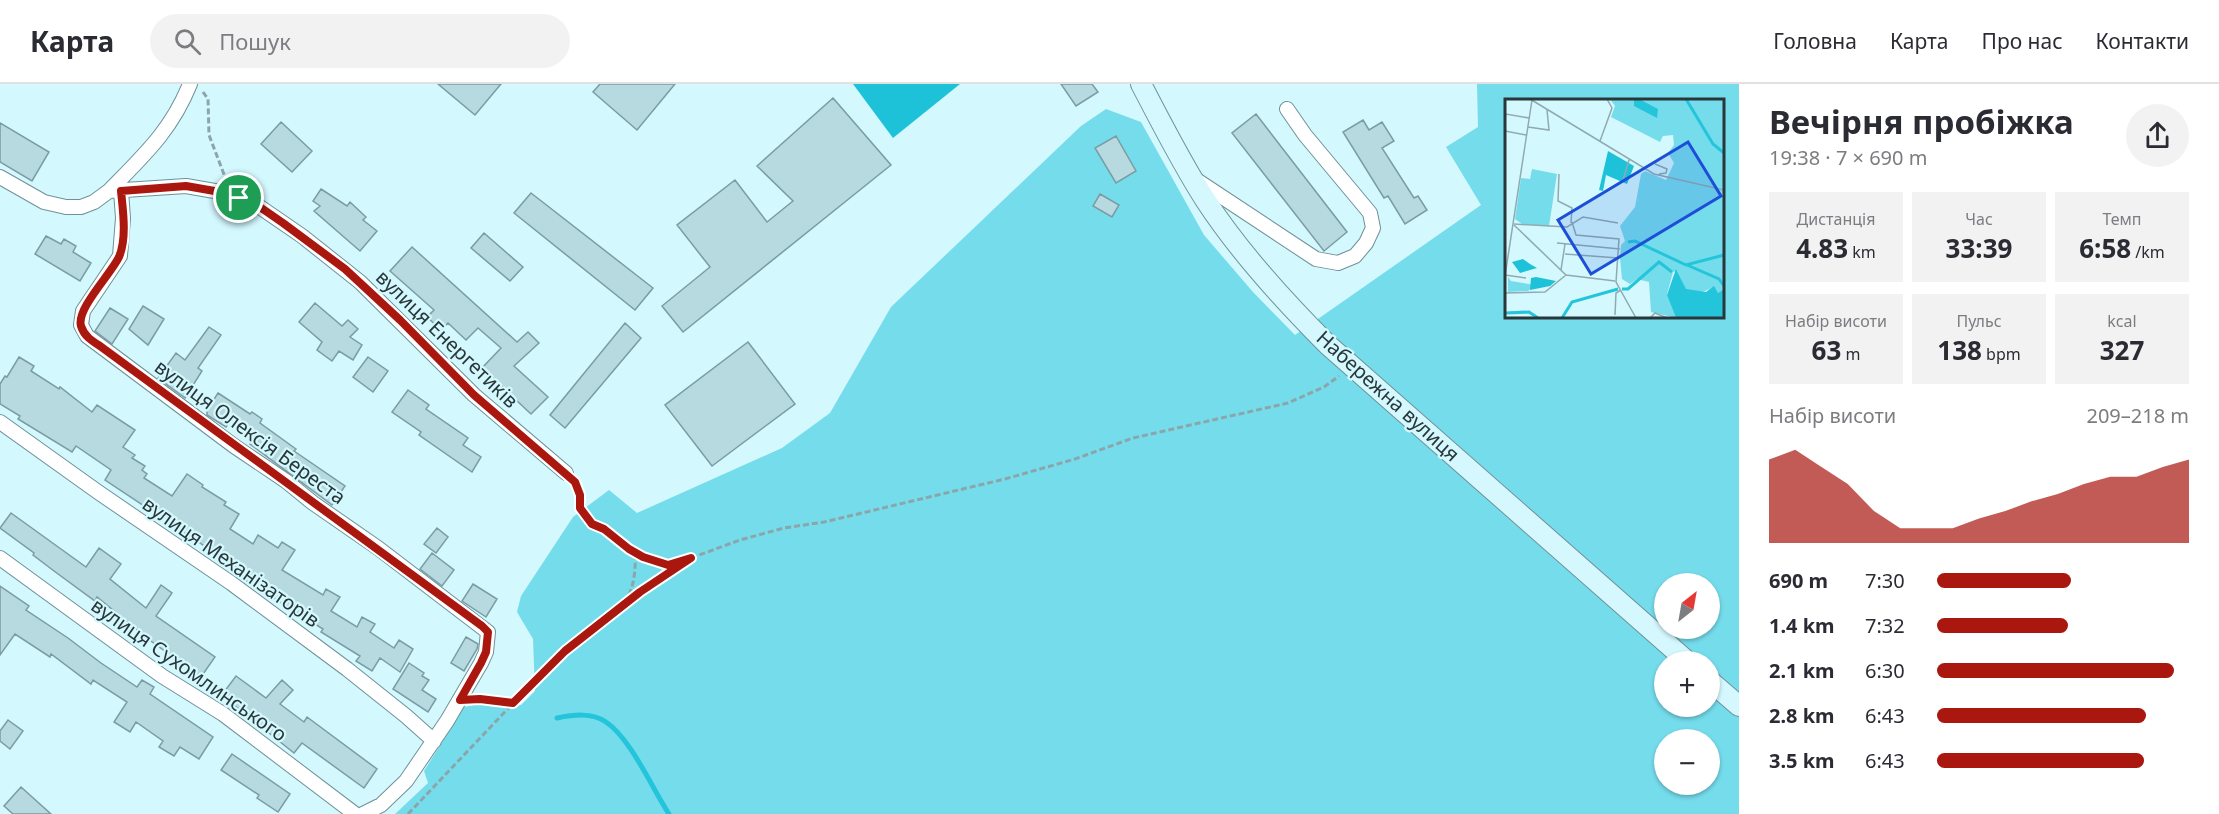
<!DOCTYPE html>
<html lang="uk">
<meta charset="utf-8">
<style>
body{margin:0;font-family:"Noto Sans",sans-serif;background:#f2f2f3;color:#2b2b33;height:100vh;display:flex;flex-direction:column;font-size:22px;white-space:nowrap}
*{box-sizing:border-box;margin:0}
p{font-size:20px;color:#7c7c81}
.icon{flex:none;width:33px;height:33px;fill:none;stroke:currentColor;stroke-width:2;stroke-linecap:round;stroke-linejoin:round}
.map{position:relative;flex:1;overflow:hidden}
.side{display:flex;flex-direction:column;background:#fff;width:480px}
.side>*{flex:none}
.needle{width:39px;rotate:31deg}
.controls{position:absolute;left:1654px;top:489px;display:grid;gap:12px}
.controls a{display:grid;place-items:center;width:66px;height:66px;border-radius:50%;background:#fff;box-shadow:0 2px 4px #0004;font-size:30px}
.pin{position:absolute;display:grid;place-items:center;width:51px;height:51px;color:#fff;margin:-26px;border:3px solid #fff;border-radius:50%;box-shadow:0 2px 6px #0007}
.round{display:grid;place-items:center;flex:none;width:63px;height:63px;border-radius:32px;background:#f2f2f3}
.overview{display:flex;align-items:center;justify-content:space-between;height:102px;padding:0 30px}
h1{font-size:33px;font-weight:700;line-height:45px}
.metrics{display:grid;grid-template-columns:repeat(3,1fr);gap:9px;height:102px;padding:6px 30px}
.metrics div{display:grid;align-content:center;border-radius:0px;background:#f2f2f3;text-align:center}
.metrics b{font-size:26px;font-weight:700}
.metrics small{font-size:16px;font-weight:400}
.metrics p{font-size:16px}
.chart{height:168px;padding:12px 30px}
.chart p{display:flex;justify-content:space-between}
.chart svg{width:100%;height:108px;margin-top:6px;fill:#a9170f;opacity:.7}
ul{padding:0 30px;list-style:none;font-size:20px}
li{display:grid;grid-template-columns:96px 72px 1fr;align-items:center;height:45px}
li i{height:15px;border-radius:8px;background:#a9170f}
header{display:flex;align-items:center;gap:36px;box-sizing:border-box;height:84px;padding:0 30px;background:#fff;border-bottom:2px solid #e1e1e2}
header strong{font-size:28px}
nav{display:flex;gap:33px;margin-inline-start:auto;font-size:21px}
.search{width:420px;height:54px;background:#f2f2f3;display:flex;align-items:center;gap:15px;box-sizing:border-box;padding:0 21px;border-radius:33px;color:#7c7c81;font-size:22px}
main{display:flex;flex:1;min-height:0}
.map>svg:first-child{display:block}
</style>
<header>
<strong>Карта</strong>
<div class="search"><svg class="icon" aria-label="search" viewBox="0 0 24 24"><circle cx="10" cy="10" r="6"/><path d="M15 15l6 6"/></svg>Пошук</div>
<nav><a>Головна</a><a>Карта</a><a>Про нас</a><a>Контакти</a></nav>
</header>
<main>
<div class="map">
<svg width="1739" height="730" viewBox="0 0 1739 730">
<rect width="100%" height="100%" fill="#d3f8fe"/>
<!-- green -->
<path fill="#75dcec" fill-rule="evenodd" d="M1477,0H1739V730H395L428,699L424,687L464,623L479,620L495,623L521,621L535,607L533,555L517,528L521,512L573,433L609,406L637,429L782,364L830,329L891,223L1081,42L1106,25L1141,38L1204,151L1253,208L1295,251L1481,121L1446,63L1478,43ZM1506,16H1722V232H1506ZM1665,500H1710V544H1665ZM1665,578H1710V622H1665ZM1665,656H1710V700H1665Z"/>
<!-- forest -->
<path fill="#1dc2d8" d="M853,0H960L893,54Z"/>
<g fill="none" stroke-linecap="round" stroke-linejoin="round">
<!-- stream -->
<path stroke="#24c5db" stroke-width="5" d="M557,634C572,631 592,628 606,638C631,655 652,704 669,730"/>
</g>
<!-- building -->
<path fill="#b6dae0" stroke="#7a9ca2" stroke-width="1.5" d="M438,0H501L475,31Z
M600,0H675L637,46L593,8Z
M1061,0H1092L1098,8L1076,22Z
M833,14L891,81L683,248L662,222L710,183L677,141L735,96L767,138L793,117L757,82Z
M1256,30L1347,148L1324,167L1232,49Z
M1363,36L1369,46L1382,38L1394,57L1382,64L1414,114L1418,112L1427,126L1405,140L1388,112L1384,114L1343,48Z
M281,38L312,67L292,88L261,60Z
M0,39L49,68L32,97L0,78Z
M1116,52L1136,87L1116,99L1095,64Z
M321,105L347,122L350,118L366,133L363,136L377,147L360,167L314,127L320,122L313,117Z
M531,109L653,204L635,226L514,129Z
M1100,110L1119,121L1112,133L1093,122Z
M484,149L523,183L510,197L471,164Z
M46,152L61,160L64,155L76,162L73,168L91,179L80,197L35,170Z
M412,163L517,258L528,248L539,259L514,282L548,313L531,330L482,284L501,264L478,244L466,256L448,239L441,246L427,233L434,226L390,187Z
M315,219L342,242L348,236L358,245L350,253L362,261L353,276L339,267L332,277L317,266L322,258L299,238Z
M143,222L164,235L148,261L129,245Z
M110,224L128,235L112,260L95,247Z
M625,239L641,254L565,344L550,331Z
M209,243L221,251L198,284L202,287L185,314L158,294L176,269L185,276Z
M748,258L795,320L712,382L665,321Z
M19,273L34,282L31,287L59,305L60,303L92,328L97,321L135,346L123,363L135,371L132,374L145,382L142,386L147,390L144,394L172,412L187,390L203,401L202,403L226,418L224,421L239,430L230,445L253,460L258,451L278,464L282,458L295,466L282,486L323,511L326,505L340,513L331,527L357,543L362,533L375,540L370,548L394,564L399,556L413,565L400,588L380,574L372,587L356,577L360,572L321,548L323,545L242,494L245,489L105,396L111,386L76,362L72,368L18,335L20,332L0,320V300L5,292L7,293Z
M368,273L388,287L373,308L353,293Z
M408,306L429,321L426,325L468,354L463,361L481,373L472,388L419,351L421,348L392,328Z
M218,309L250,330L252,328L262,335L260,339L296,365L294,367L345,402L332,421L250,360L254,354L230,337L226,343L207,331V326Z
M11,429L86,483L99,464L121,480L110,495L146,524L161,501L172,509L156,532L215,573L201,593L148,555L97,513L95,517L54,487L33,471L34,469L0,444Z
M437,444L448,453L436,469L424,460Z
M432,469L454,486L442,502L420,485Z
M473,500L497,515L486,533L462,517Z
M0,502L29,522L26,526L68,554L101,579L137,603L142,596L154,603L150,610L213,653L199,675L180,663L174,672L159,663L163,657L136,638L130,648L114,638L127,618L93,596L91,600L51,570L50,573L15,550L0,571Z
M466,553L478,560L477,565L464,587L451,579Z
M409,579L424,589L422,592L429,596L422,606L436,615L428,628L393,605Z
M236,592L266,614L282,596L293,606L280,620L304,638L307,633L377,685L364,704L302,659L294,669L264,645L265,644L221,612Z
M8,636L23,647L10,665L0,657V647Z
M232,670L290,710L278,728L257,714L259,711L221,686Z
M21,703L51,730H13L4,722Z"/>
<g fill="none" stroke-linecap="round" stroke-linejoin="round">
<defs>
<path id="street" d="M0,93L44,118L66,123H81L94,118L109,107L186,102L226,109L257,121L302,152L360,198L474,311L566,389
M1195,95L1316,175L1338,179L1355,172L1366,159L1373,144L1370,129L1305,51L1287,25
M109,107C144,71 171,47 190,0
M121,107L123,134L120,172L83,227L81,241L87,252L234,362L286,397L313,419L378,464L488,548L486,568L481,579L447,637L406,697L381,721L363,730
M0,338L98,408L231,499L347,585L406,632L434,657
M0,474L162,592L223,630L355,730"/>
<path id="secondary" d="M1141,0C1162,40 1182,80 1206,117C1240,169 1284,217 1328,261L1688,578
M1710,597L1739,622"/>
</defs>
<!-- street casing -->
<use href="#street" stroke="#6f9197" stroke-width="16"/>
<!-- secondary casing -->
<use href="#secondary" stroke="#6f9197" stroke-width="22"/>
<!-- path -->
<path stroke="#8ba6ab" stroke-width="3" stroke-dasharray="6 3" stroke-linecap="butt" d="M203,8L208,15L209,51L225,93
M691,474L740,456L784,444L824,438L1005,395L1075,375L1133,354L1288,319L1324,303L1339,292
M625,519C634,503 636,487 635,468
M476,615L513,619
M408,730L519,613L565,567L640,508L673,484L691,474C684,476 675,480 668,481C650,481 585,439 580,423C578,416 579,408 576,401"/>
<!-- street -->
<use href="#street" stroke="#fff" stroke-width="14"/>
<!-- secondary -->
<use href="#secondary" stroke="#d4f8fe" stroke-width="20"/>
</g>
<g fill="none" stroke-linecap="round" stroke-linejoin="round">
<defs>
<path id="route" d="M186,102L226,109L257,121L283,139L345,185L400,236L474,311L575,398L580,411V424L592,440L604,445L629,465L643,473L668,481L691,474L640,508L565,567L513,619L480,615L460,616L481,579L486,568L488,548L482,542L100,262C92,257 84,252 81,242C76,225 111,190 119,173C127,154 123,127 121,107Z"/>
</defs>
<!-- route casing -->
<use href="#route" stroke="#fff" stroke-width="12"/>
<!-- route -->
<use href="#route" stroke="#a9170f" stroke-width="8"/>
</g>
<g text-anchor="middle" stroke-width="4.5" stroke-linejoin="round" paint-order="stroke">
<!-- street labels -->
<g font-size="20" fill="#29373a" stroke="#d3f8fe">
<text transform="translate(447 255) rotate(44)" y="7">вулиця Енергетиків</text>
<text transform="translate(1388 312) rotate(42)" y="7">Набережна вулиця</text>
<text transform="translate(250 348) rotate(36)" y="7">вулиця Олексія Береста</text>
<text transform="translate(231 478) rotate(35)" y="7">вулиця Механізаторів</text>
<text transform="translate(189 586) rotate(35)" y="7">вулиця Сухомлинського</text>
</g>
</g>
<!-- overview -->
<g transform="translate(1505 15)">
<rect width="219" height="219" fill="#d3f8fe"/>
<path d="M105,0H219V190L213,194L207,189L195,194L181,191L172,172L168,173L162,195L171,219L146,213L144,183L132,180L125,185L117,180L115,159L116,146L120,142L115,127L130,108L136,75L140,72L161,81L169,64L163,54L169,46L168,36L158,37L155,43L106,18L110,7ZM27,70L52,75L44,127L17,125L10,120L16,79L25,80ZM3,178L6,182L30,186L23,192L3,193Z" fill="#75dcec"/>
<path d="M103,52L129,67L122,85L101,76L98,92L94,91ZM18,160L25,165L32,169L15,174L7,163ZM26,179L31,178L51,182L45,187L25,191Z" fill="#1dc2d8"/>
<path d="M134,0L153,10L152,19L129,7V1ZM171,170L181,190L201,193L209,187L213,194L219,190V219H171L162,196Z" fill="#24c5db"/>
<path fill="none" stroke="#24c5db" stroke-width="3" d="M181,0L208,45L219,54M123,143L130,142L181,166L219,156M182,166L214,180L219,187M117,190H123L154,163L167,173M0,214L24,213L33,219M57,219L67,203L113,190"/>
<path fill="none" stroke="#8fabb0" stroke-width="1.5" d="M25,0L149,75L219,91M0,19L1,15L24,19M23,28L44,31L42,11M0,32L21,36M95,42L107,9L102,0M150,65L162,70L161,74L154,75M54,75L53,102L67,109L66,124M118,81L124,61M67,123L71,136L114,140L111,183L131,219M9,125L62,128L78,118L113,124M9,126L61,176L110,182M52,144L115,150M60,155L113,159M56,171L60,145M0,176L21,179M0,177L27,1M0,194L40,193L61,176M110,216L111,194L116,191M146,218L150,214L162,219"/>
<path fill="#1d4ed8" fill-opacity="0.15" stroke="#1d4ed8" stroke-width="3" d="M183,43L216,97L86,175L53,121Z"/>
<rect width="219" height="219" fill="none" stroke="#29373a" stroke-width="3"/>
</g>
</svg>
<div class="controls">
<a><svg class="needle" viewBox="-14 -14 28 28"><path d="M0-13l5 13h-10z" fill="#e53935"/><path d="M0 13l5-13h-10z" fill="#7c7c81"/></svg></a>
<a>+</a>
<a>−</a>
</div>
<div class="pin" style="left:239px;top:114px;background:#1e9e55"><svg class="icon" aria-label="arrive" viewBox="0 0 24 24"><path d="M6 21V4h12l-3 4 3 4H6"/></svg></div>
</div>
<section class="side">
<div class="overview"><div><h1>Вечірня пробіжка</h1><p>19:38 · 7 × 690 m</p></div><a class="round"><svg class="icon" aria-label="share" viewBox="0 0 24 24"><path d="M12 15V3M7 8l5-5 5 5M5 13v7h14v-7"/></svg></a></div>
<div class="metrics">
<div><p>Дистанція</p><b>4.83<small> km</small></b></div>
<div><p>Час</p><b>33:39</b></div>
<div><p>Темп</p><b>6:58<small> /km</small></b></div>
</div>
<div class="metrics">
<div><p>Набір висоти</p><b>63<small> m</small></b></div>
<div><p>Пульс</p><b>138<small> bpm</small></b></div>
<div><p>kcal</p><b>327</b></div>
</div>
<div class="chart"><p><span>Набір висоти</span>209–218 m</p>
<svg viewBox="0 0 160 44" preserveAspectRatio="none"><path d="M0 44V10L10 6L20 13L30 20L40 31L50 38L60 38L70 38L80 34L90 31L100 27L110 24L120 20L130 17L140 17L150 13L160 10V44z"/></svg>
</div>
<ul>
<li><b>690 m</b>7:30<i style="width:53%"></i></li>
<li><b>1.4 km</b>7:32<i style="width:52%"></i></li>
<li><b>2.1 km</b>6:30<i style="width:94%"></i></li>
<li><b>2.8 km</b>6:43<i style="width:83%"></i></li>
<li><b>3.5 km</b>6:43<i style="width:82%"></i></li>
</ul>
</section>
</main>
